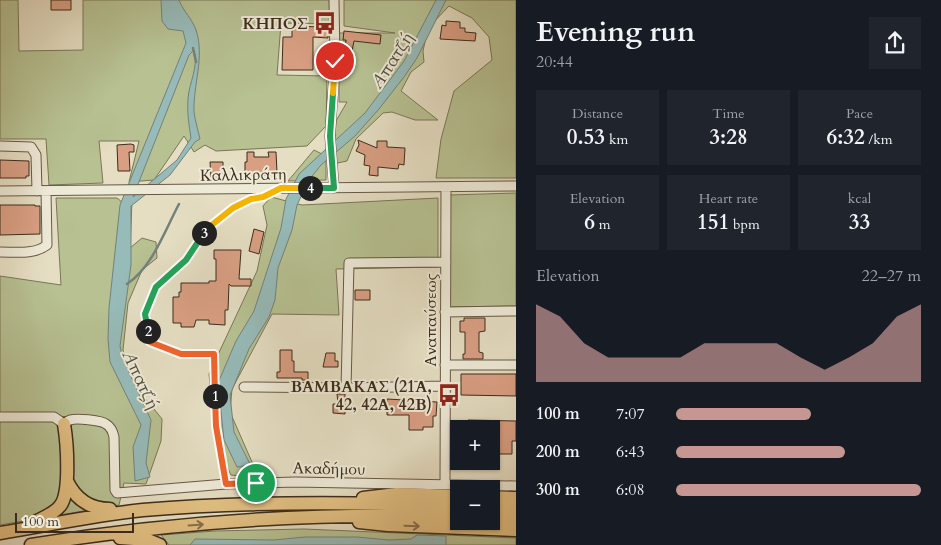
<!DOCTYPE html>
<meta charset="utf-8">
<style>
body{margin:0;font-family:Cardo,serif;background:#20242c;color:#f1f3f6;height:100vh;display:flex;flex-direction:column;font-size:19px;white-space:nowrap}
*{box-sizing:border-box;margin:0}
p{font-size:16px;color:#9ea1a6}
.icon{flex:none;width:28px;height:28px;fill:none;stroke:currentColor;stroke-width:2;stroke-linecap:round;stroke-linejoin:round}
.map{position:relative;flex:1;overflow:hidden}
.details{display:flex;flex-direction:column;background:#171b24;width:425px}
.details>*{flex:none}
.controls{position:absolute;left:450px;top:420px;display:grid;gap:10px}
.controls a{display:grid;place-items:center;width:50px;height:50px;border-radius:0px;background:#171b24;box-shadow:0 1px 4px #0004;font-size:25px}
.scale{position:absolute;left:15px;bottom:12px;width:119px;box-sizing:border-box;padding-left:5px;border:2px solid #3d2c1b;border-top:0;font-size:14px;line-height:18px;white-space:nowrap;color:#3d2c1b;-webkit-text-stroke:4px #eeead8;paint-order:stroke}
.pin{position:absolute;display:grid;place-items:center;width:42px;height:42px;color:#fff;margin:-21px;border:2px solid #fff;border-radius:50%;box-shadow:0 1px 5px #0007}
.km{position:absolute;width:25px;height:25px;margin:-12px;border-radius:50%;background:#222;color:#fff;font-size:14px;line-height:25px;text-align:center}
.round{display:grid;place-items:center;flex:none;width:52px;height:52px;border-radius:0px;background:#20242c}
.headline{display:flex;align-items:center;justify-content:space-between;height:85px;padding:0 20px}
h1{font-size:28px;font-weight:600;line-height:38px}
.metrics{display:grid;grid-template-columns:repeat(3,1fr);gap:8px;height:85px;padding:5px 20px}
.metrics div{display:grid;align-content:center;border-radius:0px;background:#20242c;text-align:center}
.metrics b{font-size:21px;font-weight:600}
.metrics small{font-size:14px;font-weight:400}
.metrics p{font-size:14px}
.chart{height:140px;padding:10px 20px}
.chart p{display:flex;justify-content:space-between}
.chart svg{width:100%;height:90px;margin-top:5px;fill:#c59692;opacity:.7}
ul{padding:0 20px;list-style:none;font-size:16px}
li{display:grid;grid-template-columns:80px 60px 1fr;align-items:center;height:38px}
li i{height:12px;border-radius:6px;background:#c59692}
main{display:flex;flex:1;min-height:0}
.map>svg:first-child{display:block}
</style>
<main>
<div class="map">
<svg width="516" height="545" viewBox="0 0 516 545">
<rect width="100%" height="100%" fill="#e5dec3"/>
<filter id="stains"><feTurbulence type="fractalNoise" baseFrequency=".004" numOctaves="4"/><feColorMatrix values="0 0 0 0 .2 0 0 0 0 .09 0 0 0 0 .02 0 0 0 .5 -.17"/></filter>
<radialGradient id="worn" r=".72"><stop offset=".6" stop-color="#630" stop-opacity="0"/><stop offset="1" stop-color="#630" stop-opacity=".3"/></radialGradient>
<!-- green -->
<path fill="#b7c192" stroke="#7a7656" d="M0,0H18L19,51L83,50V0H330L331,24L281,23L277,75L327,76L326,126L307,146L216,151L205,145L194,152L184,136L154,180L129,182L139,141H99L103,183L49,185L46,139H0Z
M344,0H516V178H436L441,139L454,91L492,60L489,37L472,18L449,6L428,28L423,51L424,62L411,72L401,91L438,120H415L392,112L383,113L356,139L347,161L333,164L336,121L347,102H339V33H395L344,26Z
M314,150L326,156V180L288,181Z
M516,193V306L450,307L449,195Z
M271,197L302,205L438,198V267L336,269L339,315L272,314L232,389L230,412L259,478L231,475L216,445L209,374L257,271L267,225L263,206Z
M56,198H117L122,202L132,201L130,248L142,238L156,242L157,258L142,270L128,303L123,350L133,383L162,419L161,441L146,484L124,483L119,505L0,525V276L61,285Z
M304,529L516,538V545H169L161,535L215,531Z"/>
<!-- water -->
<path fill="#97bbb9" stroke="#73827a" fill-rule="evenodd" d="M161,0H179C183,11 193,20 196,30C205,57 193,85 194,112C195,120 198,130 200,139L195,142L170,175L131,206V265L120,346L123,359L151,420L146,463L150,477L135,481L133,447L141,425L110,362L108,339L109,308L120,205L186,43L183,31L168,29L162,21ZM194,50C199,67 189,82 188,99C187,113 189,125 191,138L177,160L133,197L189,55Z
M436,0H446L417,58L404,77L379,109L355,136L321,165L309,180L297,205L292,230L278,268L275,300L269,317L249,349L230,395L234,432L251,466L237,467L224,440L218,383L236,341L254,311L281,228L286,199L299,174L365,113L404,61Z
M417,535L446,536V545H190L195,539L274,540L305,537H357L389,540L411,539Z"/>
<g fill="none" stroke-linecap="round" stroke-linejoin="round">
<!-- stream -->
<path stroke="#73827a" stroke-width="2.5" d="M193,48L196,62
M127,284C152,268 165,230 179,204
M244,466L248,471"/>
</g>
<!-- building -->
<path fill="#d99f83" stroke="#3d2c1b" d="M51,0H71V10H51Z
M446,21L460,22V28H465V32L476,33L475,41L440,39L442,25L446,26Z
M323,25L328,26V38L313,37V70H282L283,37H292V26L323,27Z
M344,31L381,35L380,44L354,41L352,51L345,50L346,40H343Z
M358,140L377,148V141H387V147L405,148L404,165L399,164L398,169L378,167V176L369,175L370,166L364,165L365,155L356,151L359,145Z
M131,144L134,145V152H129L130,171H118L117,145Z
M247,152H254V157H269L268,152H276L277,172H271V175H251V173H245V162H247Z
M0,160L29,161V176H26V178H0Z
M210,162H223V179L211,178Z
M0,205H35V206H40V234L0,235Z
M254,229L264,232L259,254L249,251Z
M214,250H241L239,279H251V286H231L229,284L228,310H225V325L209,324V320H196L194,327H181V323H173V297H179V292H181V283H209V281H216V259H214Z
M355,290H370V300H355Z
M464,318H485V331L479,332V352L483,353V359H463V354H465V332H460V321H464Z
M280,350H292V361H294V372H308V380H302V378H277V372H280Z
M326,353H335V361H338V367H323Z
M461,374H516V396L461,395Z
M337,394H345V414L333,413V404H338Z
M387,399L437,402L436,416H433V427H423V430H409V415H387Z
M468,420L516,421V441H512V454H491V429H468Z"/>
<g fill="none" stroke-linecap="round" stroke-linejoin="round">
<defs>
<path id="minor" d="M0,146L31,147L36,155L37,191
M334,188L330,136L335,61L334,0
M0,191L516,186
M0,252C16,252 34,255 47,245L46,191
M445,312L516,311
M445,365H516
M244,387L346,388L445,386
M346,388L349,263L446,262
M0,417H54L64,424C66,422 67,421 70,420C76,418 101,420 106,424C111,427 113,432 114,437L115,490L117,493L226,484L295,482L516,486
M445,484L446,187"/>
<path id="highway" d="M67,481C76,500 90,509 110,509
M491,497L516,498
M363,498L397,494L459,496
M491,507L516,508
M491,518L516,519
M359,522L388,525L516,530
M33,523C42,518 54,514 60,506C71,493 67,442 64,424
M0,533C48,525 95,515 143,510C247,501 355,502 459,506
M120,538L148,540L160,545
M31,545C172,522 315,512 459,517"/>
</defs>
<!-- minor casing -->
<use href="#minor" stroke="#675845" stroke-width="11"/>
<!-- highway casing -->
<use href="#highway" stroke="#3d2c1b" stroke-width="15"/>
<!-- path -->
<path stroke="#3d2c1b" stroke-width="1" stroke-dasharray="1 2.5" stroke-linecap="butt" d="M225,475L216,425L213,354H181L150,342L145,314L156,287L186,261L208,228L233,208L251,199L260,197"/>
<!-- minor -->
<use href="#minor" stroke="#eeead8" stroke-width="9"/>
<!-- highway -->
<use href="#highway" stroke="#e2bf82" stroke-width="12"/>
</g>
<!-- one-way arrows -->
<defs><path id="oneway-shaft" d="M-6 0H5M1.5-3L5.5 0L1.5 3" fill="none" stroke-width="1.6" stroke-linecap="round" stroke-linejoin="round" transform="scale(1.25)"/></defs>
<g stroke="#876e49">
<use href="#oneway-shaft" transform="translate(196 525) rotate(-4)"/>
<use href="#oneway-shaft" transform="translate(412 526) rotate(2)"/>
</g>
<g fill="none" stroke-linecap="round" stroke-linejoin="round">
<defs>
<path id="split-1" d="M215,396L216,426L226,484L256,483"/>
<path id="split-2" d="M148,331L150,342L181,354H214L215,396"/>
<path id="split-3" d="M148,331L145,314L156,287L186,260L204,233"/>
<path id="split-4" d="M204,233L208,228L233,208L251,199L263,197L281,188H310"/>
<path id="split-5" d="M310,188H334L330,136L333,93"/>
<path id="split-6" d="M333,93L335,61"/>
</defs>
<!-- split-1 casing -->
<use href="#split-1" stroke="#fff" stroke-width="10"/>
<!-- split-2 casing -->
<use href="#split-2" stroke="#fff" stroke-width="10"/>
<!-- split-3 casing -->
<use href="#split-3" stroke="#fff" stroke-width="10"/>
<!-- split-4 casing -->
<use href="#split-4" stroke="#fff" stroke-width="10"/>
<!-- split-5 casing -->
<use href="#split-5" stroke="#fff" stroke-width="10"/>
<!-- split-6 casing -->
<use href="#split-6" stroke="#fff" stroke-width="10"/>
<!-- split-1 -->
<use href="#split-1" stroke="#f0652b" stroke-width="6"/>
<!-- split-2 -->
<use href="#split-2" stroke="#f0652b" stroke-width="6"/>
<!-- split-3 -->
<use href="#split-3" stroke="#22a559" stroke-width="6"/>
<!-- split-4 -->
<use href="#split-4" stroke="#f5b400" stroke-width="6"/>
<!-- split-5 -->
<use href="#split-5" stroke="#22a559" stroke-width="6"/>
<!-- split-6 -->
<use href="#split-6" stroke="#f5b400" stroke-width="6"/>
</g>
<!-- icons -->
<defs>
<symbol id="bus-bare" viewBox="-9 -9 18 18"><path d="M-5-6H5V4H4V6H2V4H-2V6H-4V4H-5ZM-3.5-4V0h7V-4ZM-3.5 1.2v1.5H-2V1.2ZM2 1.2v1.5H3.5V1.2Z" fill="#8f2418" stroke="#eeead8" stroke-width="2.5" paint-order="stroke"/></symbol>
</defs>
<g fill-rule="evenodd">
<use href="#bus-bare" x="309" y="7" width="32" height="32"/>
<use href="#bus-bare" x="433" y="379" width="32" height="32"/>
</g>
<g text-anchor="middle" stroke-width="4" stroke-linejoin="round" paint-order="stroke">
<!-- poi labels -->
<g font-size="16" font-weight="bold" fill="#3d2c1b" stroke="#eeead8" text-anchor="end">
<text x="308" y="29">ΚΗΠΟΣ</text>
<text x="432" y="392">ΒΑΜΒΑΚΑΣ (21Α,<tspan x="432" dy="18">42, 42Α, 42Β)</tspan></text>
</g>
<!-- street labels -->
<g font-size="16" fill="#3d2c1b" stroke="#eeead8">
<text transform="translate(243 174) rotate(-1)" y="6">Καλλικράτη</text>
<text transform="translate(430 320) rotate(-90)" y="6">Αναπαύσεως</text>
<text transform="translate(329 468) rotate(1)" y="6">Ακαδήμου</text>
</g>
<!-- water labels -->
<g font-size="18" font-style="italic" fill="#545042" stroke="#eeead8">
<text transform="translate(392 60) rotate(-57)" y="6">Απατζή</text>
<text transform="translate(141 380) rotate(65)" y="6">Απατζή</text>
</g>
</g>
<rect width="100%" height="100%" filter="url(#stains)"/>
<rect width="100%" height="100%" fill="url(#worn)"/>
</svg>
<div class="controls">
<a>+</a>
<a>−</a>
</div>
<div class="scale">100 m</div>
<div class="pin" style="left:256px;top:483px;background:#1e9e55"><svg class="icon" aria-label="arrive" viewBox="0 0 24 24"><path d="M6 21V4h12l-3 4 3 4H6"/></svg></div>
<div class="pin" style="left:335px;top:61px;background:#d93025"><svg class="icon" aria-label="check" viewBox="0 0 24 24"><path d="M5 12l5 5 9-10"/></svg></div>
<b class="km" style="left:215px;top:396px">1</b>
<b class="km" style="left:148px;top:331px">2</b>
<b class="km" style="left:204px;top:233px">3</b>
<b class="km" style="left:310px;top:188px">4</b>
</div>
<section class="details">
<div class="headline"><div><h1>Evening run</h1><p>20:44</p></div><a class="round"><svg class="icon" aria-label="share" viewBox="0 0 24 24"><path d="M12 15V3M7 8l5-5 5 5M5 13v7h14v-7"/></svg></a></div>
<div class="metrics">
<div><p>Distance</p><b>0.53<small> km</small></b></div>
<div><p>Time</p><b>3:28</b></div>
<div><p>Pace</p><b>6:32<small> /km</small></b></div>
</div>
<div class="metrics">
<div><p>Elevation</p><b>6<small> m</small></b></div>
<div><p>Heart rate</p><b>151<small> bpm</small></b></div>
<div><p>kcal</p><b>33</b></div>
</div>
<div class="chart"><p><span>Elevation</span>22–27 m</p>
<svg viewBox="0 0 160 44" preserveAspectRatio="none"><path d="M0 44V6L10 12L20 25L30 32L40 32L50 32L60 32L70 25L80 25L90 25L100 25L110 32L120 38L130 32L140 25L150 12L160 6V44z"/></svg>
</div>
<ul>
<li><b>100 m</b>7:07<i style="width:55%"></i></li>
<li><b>200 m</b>6:43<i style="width:69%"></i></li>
<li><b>300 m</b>6:08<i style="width:100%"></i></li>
</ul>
</section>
</main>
